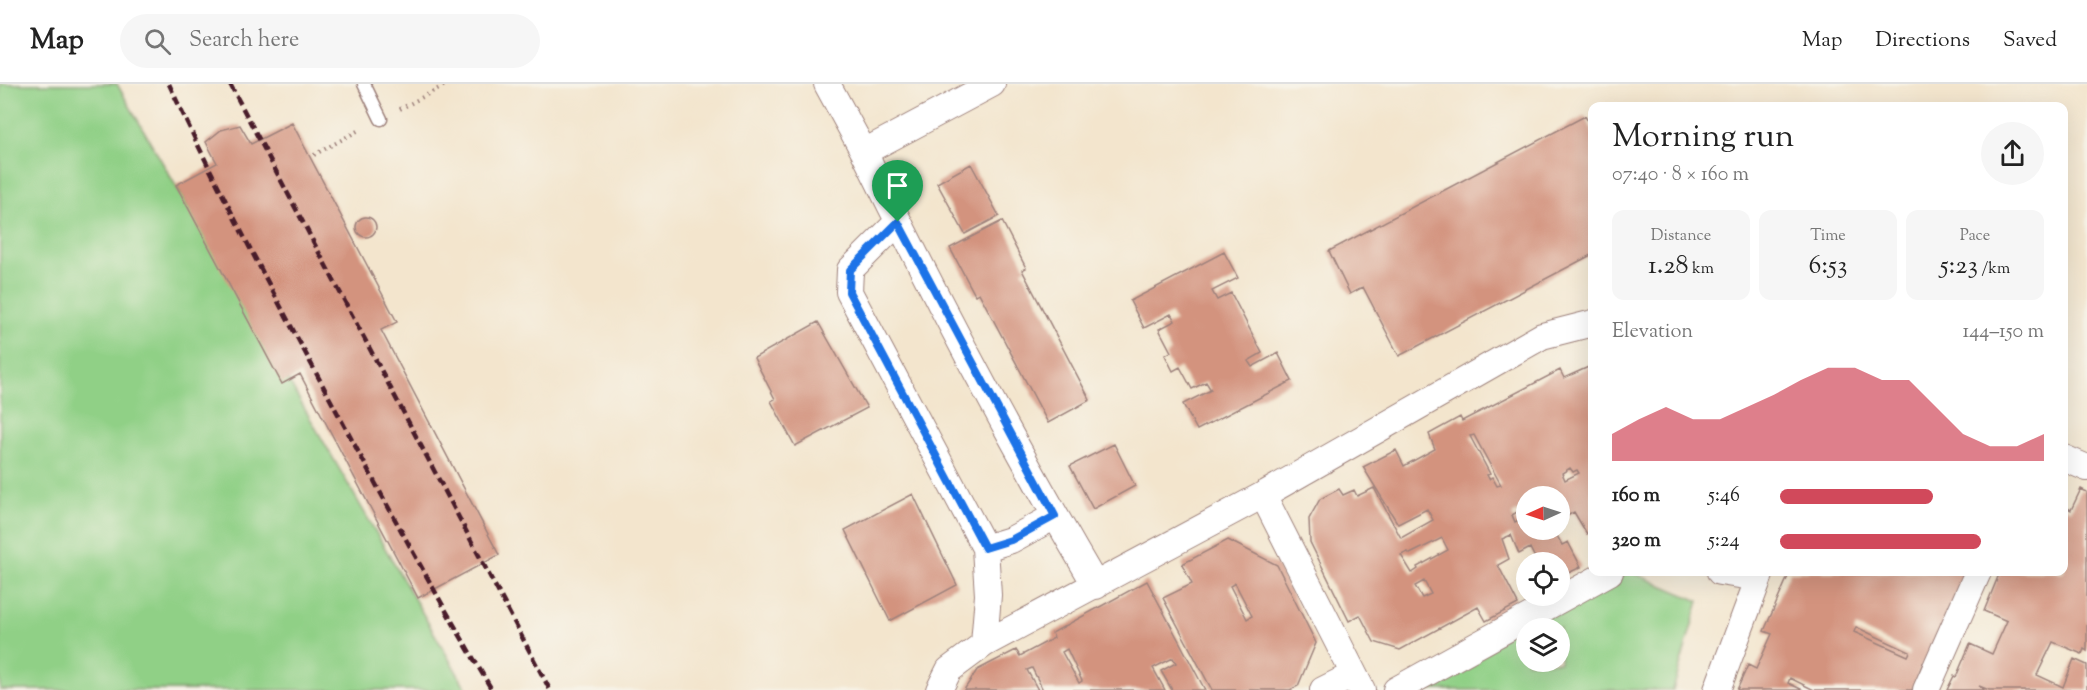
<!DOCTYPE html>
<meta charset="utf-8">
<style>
body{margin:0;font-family:"Sorts Mill Goudy",serif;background:#f6f6f6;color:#222;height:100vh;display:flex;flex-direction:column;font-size:22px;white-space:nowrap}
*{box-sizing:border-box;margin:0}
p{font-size:20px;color:#767676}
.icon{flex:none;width:33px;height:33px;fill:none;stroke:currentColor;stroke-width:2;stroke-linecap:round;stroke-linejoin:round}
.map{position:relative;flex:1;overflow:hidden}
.side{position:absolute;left:1588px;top:18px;width:480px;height:474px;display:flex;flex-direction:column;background:#fff;border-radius:12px;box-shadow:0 6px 24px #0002}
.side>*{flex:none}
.needle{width:39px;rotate:267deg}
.tools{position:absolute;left:1516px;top:402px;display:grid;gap:12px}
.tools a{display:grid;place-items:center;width:54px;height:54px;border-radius:50%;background:#fff;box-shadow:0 6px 24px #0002;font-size:30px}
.pin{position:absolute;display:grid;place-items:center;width:51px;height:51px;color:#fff;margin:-62px -26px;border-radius:50% 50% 50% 0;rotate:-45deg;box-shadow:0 0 6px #0007}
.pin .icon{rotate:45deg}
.round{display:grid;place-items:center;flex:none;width:63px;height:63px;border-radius:32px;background:#f6f6f6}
.summary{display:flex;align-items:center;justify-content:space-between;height:102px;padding:0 24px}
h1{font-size:33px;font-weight:600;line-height:45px}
.stats{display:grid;grid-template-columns:repeat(3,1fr);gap:9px;height:102px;padding:6px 24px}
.stats div{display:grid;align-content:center;border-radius:12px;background:#f6f6f6;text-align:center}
.stats b{font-size:26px;font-weight:600}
.stats small{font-size:16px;font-weight:400}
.stats p{font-size:16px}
.chart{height:168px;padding:12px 24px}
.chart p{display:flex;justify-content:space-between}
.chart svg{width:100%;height:108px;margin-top:6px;fill:#d1495b;opacity:.7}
ul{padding:0 24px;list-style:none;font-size:20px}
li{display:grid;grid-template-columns:96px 72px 1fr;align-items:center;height:45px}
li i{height:15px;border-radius:8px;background:#d1495b}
header{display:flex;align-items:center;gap:36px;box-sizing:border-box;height:84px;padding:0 30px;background:#fff;border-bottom:2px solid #e0e0e0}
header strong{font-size:28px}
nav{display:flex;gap:33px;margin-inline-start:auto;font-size:21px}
.search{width:420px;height:54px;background:#f6f6f6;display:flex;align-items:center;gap:15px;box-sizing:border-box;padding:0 21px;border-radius:33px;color:#767676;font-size:22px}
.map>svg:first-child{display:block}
</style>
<header>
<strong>Map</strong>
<div class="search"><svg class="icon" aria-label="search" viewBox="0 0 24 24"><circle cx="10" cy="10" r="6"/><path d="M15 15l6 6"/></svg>Search here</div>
<nav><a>Map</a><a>Directions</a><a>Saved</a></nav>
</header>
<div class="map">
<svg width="2087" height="606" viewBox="0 0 2087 606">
<rect width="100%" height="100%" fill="#f7f3e8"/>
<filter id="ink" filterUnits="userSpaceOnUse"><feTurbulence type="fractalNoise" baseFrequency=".0167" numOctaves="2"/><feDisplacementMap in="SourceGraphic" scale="12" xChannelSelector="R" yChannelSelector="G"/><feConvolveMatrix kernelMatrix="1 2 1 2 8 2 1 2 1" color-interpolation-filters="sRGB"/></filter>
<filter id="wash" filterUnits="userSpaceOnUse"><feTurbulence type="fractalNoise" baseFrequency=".008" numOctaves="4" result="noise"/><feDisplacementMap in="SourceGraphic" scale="24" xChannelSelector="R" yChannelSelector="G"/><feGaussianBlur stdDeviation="1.35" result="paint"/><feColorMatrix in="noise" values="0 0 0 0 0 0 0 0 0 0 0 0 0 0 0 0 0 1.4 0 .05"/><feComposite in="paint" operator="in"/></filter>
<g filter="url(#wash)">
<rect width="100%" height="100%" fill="#f3e5cd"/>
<!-- green -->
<path fill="#90d086" stroke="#6d7858" stroke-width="1.5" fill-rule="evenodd" d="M0,0H117L467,606H0Z
M1631,488L1699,517L1673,606H1399L1431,586ZM1527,544H1560V578H1527Z"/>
<g id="blocks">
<!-- building -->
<path fill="#d3937e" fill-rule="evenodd" d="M1585,32L1593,47V170L1399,272L1363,203L1350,210L1329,167Z
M292,39L397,238L381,246L499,471L418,514L300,290L282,300L176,101L217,79L206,58L221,46L240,41L251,60Z
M971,80L999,132L965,150L937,99Z
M356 143a10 10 0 1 1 20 0a10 10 0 1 1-20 0Z
M1002,137L1026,184L1022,186L1090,316L1048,339L979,209L975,211L950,164Z
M1224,168L1238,194L1212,207L1217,216L1231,209L1262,269L1248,277L1252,283L1278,269L1292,297L1197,346L1183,320L1211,306L1206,298L1192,305L1180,283L1173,287L1165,271L1171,268L1159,245L1175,237L1171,230L1144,244L1130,217Z
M818,238L867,324L795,362L771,317L775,315L754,274Z
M1593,281V447L1587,450L1574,428L1560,436V412H1527V422L1512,431L1515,438L1527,432V446H1554L1562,461L1568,458L1581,483L1560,493V478H1537L1530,464L1519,470L1511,451L1502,455L1509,475L1498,481L1518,520L1486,537L1478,523L1400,566L1374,558L1360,531L1349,537L1310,458L1309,435L1320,415L1339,405L1343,411L1354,406L1357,412L1374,404L1401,454L1433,436L1427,425L1398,440L1363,383L1396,366L1404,382L1435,365L1429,350L1460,333L1462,337L1560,286L1564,294ZM1474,351L1501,401L1497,402L1492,393L1489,395L1487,391L1490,390L1470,352ZM1570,384L1573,388L1577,386L1579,389L1565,396L1562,389ZM1442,454L1448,466L1417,483L1418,485L1412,489L1401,471L1408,468L1410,470ZM1424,497L1431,510L1422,514L1415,502Z
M1114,360L1135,402L1093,425L1070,382Z
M2081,405L2087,408V567L2084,565L2082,570L2053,558L2037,591L2063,603L2074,575L2087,581V606H1989L1979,602L1984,606H1947L1954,592L1956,593L1970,560L1992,570L2007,537L1984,527L2000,488H2064V422L2071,426Z
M913,410L957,501L890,537L845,446Z
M1228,456L1277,481L1316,559L1298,602L1290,606H1212L1163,514L1192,500L1182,480ZM1235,499L1252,532L1247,535L1230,502Z
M1790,488H1966L1927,580L1923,579L1912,606H1814L1790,594L1788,599L1803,606H1737L1748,581L1756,585L1772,550L1764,547ZM1856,543L1910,568L1908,572L1854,548Z
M1147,497L1205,606H1172L1161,587L1176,579L1173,574L1153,584L1165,606H1043L1032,584L1027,586L1038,606H964L977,586L1016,566L1020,572L1054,554L1052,549ZM1067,565L1082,597L1079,599L1062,568Z"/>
</g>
</g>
<g filter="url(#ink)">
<use href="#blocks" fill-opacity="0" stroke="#9e827c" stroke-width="1.5"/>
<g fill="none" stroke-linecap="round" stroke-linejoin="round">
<defs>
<path id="service" d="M364,0L381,35"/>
<path id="minor" d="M827,0L864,68L992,0
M864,68C936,215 1013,361 1096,502
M898,138L850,186L849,208L985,464L988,511L984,560
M2064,374L2087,384
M1263,411L1362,606
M985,464L1011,456L1055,432
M1720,488L1758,494
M939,606L949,586L984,560L1263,411L1542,252L1593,239
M1323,606L1353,591
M1396,606L1610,488
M1717,606L1761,488
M1926,606L1978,488"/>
</defs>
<!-- service casing -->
<use href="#service" stroke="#9e827c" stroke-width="15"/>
<!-- minor casing -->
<use href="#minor" stroke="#9e827c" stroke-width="28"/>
<!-- path -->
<path stroke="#9e827c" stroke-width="4" stroke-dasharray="1.5 4.5" stroke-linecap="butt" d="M400,25L447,0
M314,71L361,45"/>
<!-- service -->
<use href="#service" stroke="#fff" stroke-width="12"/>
<!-- minor -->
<use href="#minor" stroke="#fff" stroke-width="26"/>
<!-- rail -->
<path stroke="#4a1f2b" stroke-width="4.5" stroke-dasharray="9 4.5" stroke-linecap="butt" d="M169,0C216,102 269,201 322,300C377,403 432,505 492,606
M230,0L550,606"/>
</g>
</g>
<g fill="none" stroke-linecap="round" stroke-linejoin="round" filter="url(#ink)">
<defs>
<path id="route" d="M898,138L1055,432L1011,456L985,464L849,208L850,186Z"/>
</defs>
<!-- route casing -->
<use href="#route" stroke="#fff" stroke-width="12"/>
<!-- route -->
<use href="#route" stroke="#1a73e8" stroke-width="8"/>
</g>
</svg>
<div class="tools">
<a><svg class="needle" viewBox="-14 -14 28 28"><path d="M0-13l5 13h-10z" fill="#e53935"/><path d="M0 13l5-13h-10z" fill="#767676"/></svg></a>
<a><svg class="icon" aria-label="locate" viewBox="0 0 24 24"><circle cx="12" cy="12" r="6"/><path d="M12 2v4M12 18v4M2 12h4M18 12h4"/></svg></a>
<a><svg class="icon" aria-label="layers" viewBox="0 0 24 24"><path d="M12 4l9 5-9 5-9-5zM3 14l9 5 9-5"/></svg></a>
</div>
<div class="pin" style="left:898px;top:138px;background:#1e9e55"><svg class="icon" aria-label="arrive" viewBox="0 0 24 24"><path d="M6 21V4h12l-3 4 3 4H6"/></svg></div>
<section class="side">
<div class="summary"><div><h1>Morning run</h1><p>07:40 · 8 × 160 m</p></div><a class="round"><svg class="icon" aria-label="share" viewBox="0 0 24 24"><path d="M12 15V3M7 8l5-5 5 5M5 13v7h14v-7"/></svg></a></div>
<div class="stats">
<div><p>Distance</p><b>1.28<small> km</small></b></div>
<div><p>Time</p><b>6:53</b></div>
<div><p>Pace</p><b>5:23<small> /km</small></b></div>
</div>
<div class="chart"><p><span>Elevation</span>144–150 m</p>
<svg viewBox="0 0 160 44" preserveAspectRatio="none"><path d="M0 44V33L10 27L20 22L30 27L40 27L50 22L60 17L70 11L80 6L90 6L100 11L110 11L120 22L130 33L140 38L150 38L160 33V44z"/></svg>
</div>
<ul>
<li><b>160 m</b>5:46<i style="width:58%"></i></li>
<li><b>320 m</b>5:24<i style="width:76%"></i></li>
</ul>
</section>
</div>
